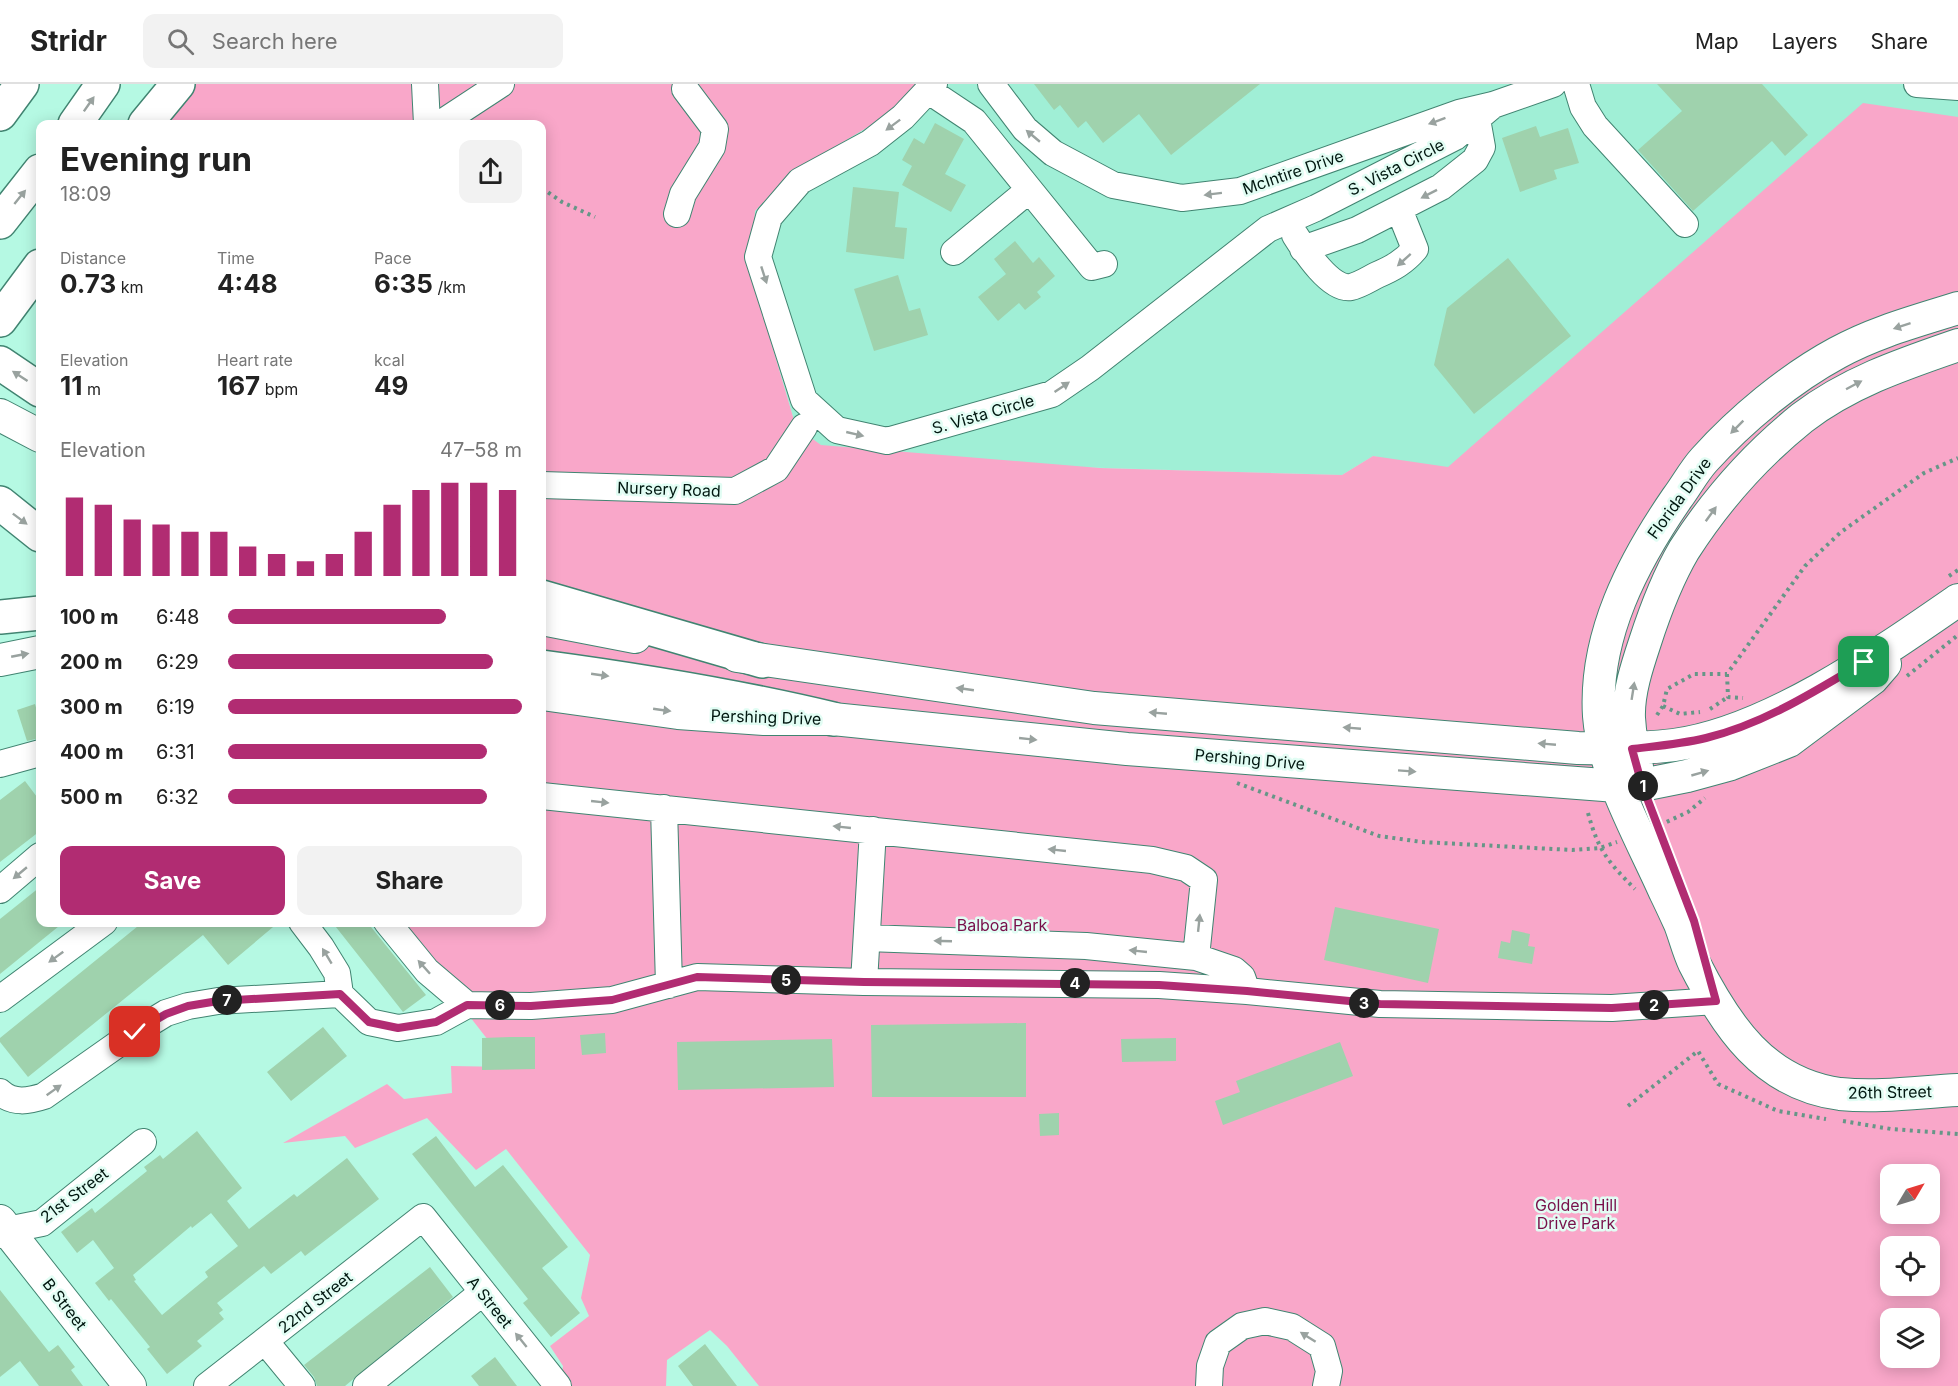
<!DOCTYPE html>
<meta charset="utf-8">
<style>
body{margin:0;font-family:Inter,sans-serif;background:#f2f2f2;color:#222;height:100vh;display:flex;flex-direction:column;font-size:22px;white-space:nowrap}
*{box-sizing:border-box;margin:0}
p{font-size:20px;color:#767676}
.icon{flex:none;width:33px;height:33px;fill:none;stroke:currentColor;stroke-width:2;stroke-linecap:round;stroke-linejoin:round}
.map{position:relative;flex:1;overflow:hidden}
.drawer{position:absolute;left:36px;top:36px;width:510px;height:807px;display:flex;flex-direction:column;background:#fff;border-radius:12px;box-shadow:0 3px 15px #0003}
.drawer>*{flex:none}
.needle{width:39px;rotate:52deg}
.fabs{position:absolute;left:1880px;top:1080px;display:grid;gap:12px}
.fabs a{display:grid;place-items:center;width:60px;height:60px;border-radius:12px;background:#fff;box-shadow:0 3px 15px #0003;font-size:30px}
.pin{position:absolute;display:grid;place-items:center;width:51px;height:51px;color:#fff;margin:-26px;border-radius:12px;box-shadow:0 3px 9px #0006}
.km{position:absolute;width:30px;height:30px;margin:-15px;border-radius:50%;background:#222;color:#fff;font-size:16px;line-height:30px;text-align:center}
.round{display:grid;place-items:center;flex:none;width:63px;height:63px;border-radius:12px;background:#f2f2f2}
.summary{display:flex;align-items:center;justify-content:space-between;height:102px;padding:0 24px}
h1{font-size:33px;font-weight:700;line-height:45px}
.stats{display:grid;grid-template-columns:repeat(3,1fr);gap:9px;height:102px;padding:6px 24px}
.stats div{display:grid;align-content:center}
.stats b{font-size:26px;font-weight:700}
.stats small{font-size:16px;font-weight:400}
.stats p{font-size:16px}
.chart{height:168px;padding:12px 24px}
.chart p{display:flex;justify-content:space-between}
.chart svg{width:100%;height:108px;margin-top:6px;stroke:#b12c72;stroke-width:6}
.primary-button{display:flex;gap:12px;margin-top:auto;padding:12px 24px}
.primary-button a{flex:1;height:69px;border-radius:12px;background:#b12c72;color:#fff;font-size:24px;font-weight:700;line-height:69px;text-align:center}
.primary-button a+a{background:#f2f2f2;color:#222}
ul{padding:0 24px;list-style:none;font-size:20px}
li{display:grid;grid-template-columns:96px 72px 1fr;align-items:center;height:45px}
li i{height:15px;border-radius:8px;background:#b12c72}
header{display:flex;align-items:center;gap:36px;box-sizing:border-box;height:84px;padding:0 30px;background:#fff;border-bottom:2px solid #e0e0e0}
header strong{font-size:28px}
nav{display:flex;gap:33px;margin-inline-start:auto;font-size:21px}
.search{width:420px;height:54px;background:#f2f2f2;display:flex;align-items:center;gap:15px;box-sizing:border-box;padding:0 21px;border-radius:12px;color:#767676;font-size:22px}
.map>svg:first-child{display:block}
</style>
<header>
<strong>Stridr</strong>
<div class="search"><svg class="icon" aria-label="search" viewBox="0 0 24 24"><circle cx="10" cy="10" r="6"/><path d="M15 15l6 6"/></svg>Search here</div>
<nav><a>Map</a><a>Layers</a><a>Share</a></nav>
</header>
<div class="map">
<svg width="1958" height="1302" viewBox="0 0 1958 1302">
<rect width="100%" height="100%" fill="#b5f9e3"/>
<!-- built -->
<path fill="#a0efd6" d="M918,0H1958V104L1447,387L1373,372L1342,391L841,376L796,343L751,190L755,127L793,88Z"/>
<!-- green -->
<path fill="#f9a7c9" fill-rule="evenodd" d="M181,0H918L893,28L793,88L755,127L751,190L796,343L821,361L1100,384L1342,391L1373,372L1448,383L1863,19L1958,33V1302H759L727,1262L710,1246L667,1276L666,1302H560L563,1282L550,1262L589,1232L581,1214L590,1171L506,1065L476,1086L427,1034L355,1064L345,1052L283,1059L387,1000L404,1015L452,1009L451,982L509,983L397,839L542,838V40H161ZM1890,1090H1929V1130H1890ZM1890,1162H1929V1202H1890ZM1890,1234H1929V1274H1890Z"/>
<!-- building -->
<path fill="#9fd2ad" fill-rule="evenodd" d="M1034,0H1260L1171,71L1139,30L1103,59L1086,37L1078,44L1060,21L1054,26Z
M1657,0H1762L1808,51L1785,72L1772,57L1693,127L1638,66L1682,27Z
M935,39L964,55L945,90L966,101L951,128L902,101L912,82L902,76L914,54L924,60Z
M1536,42L1540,53L1568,44L1579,79L1554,86L1557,95L1520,108L1502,54Z
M853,103L899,108L895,143L907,144L904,175L846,168Z
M1015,157L1033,179L1039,173L1055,192L1037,208L1041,213L1025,226L1019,219L998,237L978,213L1006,190L994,175Z
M1508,174L1571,252L1474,330L1434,281L1447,224Z
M898,191L909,227L920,224L928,251L874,267L854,205Z
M35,620L40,638V654L27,657L17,626Z
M25,697L40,717V747L0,778V716Z
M40,803V838H64L0,890V835Z
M1335,823L1439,845L1428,899L1324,876Z
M143,838H279L228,881L203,851L28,993L0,958V954Z
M332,838H367L426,911L403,928Z
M1512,846L1530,850L1528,862L1535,863L1532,880L1498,874L1501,857L1510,859Z
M1026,939V1013H872L871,941Z
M323,943L347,972L291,1017L267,988Z
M605,949L606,969L582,971L580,951Z
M511,953H535V985L482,986V954Z
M1176,954V977L1122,978L1121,955Z
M832,955L834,1003L678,1006L677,958Z
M1340,958L1353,992L1223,1041L1215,1017L1240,1008L1236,997Z
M1059,1029V1051L1040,1052L1039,1030Z
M197,1047L242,1104L227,1117L249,1145L294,1110L297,1113L347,1074L379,1115L305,1172L301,1167L271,1190L264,1182L217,1219L223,1226L219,1229L224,1235L197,1257L202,1262L167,1290L147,1265L150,1263L111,1215L109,1217L95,1199L114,1184L93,1156L77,1169L61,1148L92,1124L95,1129L147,1087L144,1083L160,1071L163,1075ZM211,1129L238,1162L205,1188L208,1193L162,1231L134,1197L136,1196L133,1191L191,1142L192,1144Z
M436,1052L475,1103L503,1081L568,1163L542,1184L580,1229L551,1253L523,1219L528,1215L412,1070Z
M430,1183L453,1213L345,1302H317L314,1293L304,1281Z
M0,1206L49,1268L58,1261L75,1283L71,1286L83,1302H39L20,1277L0,1293Z
M705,1260L737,1302H693L678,1282Z
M495,1273L517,1302H479L471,1292Z"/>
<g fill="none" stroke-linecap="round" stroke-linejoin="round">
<defs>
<path id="minor" d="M425,0L427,40
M934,0L903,33L870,59L800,97L769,133L758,173L804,316L837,346L887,357L1052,310L1090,284L1268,145L1316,124L1455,53L1493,21
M991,0L1025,45L1053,69L1113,101L1182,114L1240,107L1459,29L1493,21L1553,0
M1576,0L1583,23L1595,42L1685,140
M1917,0L1958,3
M929,7L974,37L1092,183L1104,180
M440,40L501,0
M677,130L683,110L712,63L715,45L685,5
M1295,151C1305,167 1331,207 1351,203C1360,201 1369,195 1377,191C1393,184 1404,178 1415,165L1399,125
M1303,165L1357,146L1441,103L1475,76L1482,63L1477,35
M954,168L1029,106
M542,401L735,407L776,385L804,343
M0,680L40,669
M542,712L1152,776L1186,784L1204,796L1196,873L1234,886L1242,893L1247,907
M664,724L669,901
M0,806L40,772
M302,838L321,863L337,889L340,910
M387,838L427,887L467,921
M867,854L1086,862L1196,873
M864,898L873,746
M0,915L104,838
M0,1008C13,1020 29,1017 44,1012L135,948L166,929L188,922L218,917L340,910L369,938L398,944L436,938L467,921L531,922L612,916L697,893L864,898L1159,901L1247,907L1380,920L1612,924L1716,917
M0,1151L7,1146L42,1139L143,1058
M265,1257L302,1302
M207,1302L423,1133L558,1302
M366,1302L483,1208
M1209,1302L1210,1282L1218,1259L1242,1242L1265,1237L1292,1243L1322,1262L1329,1287L1326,1302"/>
<path id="major" d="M1958,224C1917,237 1875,248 1837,269C1789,295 1740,336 1704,376C1694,387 1686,402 1677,414C1633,478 1594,552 1599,632C1603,688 1642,756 1665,808C1670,818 1675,829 1680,840C1685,853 1688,866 1694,879C1726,942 1764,1000 1840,1010C1879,1014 1920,1008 1958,1006
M0,331L40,352
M542,535L635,553
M737,572L1094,624L1578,664C1610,665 1642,665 1674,661C1769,648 1880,570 1958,516
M0,576L40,568
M542,610L678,629L764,635H833L1127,665L1617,702L1642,701L1687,692L1731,680L1789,657L1872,595L1885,580
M1637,683C1633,667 1630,651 1629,634C1628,609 1637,582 1645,558C1655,527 1667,495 1684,466C1716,416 1756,371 1802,334C1849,298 1903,280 1958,261
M0,1137L130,1302"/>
<path id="highway" d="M0,30L22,0
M75,40L103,0
M145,40L178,0
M0,138L40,87
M0,236L40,182
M0,279L40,306
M0,419L40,451
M542,513L762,577
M0,533L40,529
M542,583C639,596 737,612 833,635"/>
</defs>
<!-- minor casing -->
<use href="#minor" stroke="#418471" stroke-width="28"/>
<!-- major casing -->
<use href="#major" stroke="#418471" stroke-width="34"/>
<!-- highway casing -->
<use href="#highway" stroke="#418471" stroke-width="36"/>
<!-- path -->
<path stroke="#669687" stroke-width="4" stroke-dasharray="3 4.5" stroke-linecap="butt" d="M542,104L562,118L595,133
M1949,492L1958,486
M1727,590L1728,613L1743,614
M1907,592L1958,551
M1663,622L1680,630L1700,628
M1710,625L1728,613
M1657,631L1663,622L1667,605L1694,590H1727L1805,482L1841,448L1924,389L1958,374
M1237,699L1379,752L1422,758L1572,766L1600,764L1617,758
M1588,729C1598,766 1608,778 1635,805
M1660,741L1688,728L1705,714
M1628,1022L1698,967L1718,1000L1778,1027L1826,1035
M1843,1037L1891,1045L1958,1050"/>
<!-- minor -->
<use href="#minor" stroke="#fff" stroke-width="26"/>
<!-- major -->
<use href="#major" stroke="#fff" stroke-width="32"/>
<!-- highway -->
<use href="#highway" stroke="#fff" stroke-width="33"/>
</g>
<!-- one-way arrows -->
<defs><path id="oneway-solid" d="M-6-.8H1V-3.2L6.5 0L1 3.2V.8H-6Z" transform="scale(1.5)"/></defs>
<g fill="#99a29f">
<use href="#oneway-solid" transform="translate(89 20) rotate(-55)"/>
<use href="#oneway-solid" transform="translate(1437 37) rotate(160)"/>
<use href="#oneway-solid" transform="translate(893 41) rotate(143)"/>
<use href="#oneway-solid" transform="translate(1033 52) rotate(-140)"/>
<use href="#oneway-solid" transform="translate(1213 110) rotate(173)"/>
<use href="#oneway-solid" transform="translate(1429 110) rotate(153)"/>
<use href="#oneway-solid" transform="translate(20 113) rotate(-51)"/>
<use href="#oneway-solid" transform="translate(1404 176) rotate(138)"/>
<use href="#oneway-solid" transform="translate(764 191) rotate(72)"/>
<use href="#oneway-solid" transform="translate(1902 242) rotate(162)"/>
<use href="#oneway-solid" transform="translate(20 292) rotate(-147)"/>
<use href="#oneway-solid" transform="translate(1854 301) rotate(-28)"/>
<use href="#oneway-solid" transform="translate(1062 303) rotate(-34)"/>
<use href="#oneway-solid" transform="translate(1737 343) rotate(135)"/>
<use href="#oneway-solid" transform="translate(855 350) rotate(13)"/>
<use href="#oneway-solid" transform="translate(1711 430) rotate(-54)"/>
<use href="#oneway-solid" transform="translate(20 435) rotate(37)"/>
<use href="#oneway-solid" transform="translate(20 571) rotate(-11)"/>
<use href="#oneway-solid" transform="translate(600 591) rotate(8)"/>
<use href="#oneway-solid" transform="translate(965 605) rotate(-172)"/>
<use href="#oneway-solid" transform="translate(1633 607) rotate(-81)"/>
<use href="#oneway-solid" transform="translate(662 626) rotate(8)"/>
<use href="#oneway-solid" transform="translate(1158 629) rotate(-175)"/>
<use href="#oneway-solid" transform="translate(1352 644) rotate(-175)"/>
<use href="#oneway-solid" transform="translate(1028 655) rotate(6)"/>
<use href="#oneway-solid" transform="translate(1547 660) rotate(-175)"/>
<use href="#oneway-solid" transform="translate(1407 687) rotate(4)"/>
<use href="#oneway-solid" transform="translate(1700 689) rotate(-16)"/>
<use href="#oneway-solid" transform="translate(600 718) rotate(6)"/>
<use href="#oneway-solid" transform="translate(842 743) rotate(-174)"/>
<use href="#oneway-solid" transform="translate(1057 766) rotate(-174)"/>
<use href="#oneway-solid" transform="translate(20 789) rotate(140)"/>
<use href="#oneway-solid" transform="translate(1199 839) rotate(-84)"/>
<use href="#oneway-solid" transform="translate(943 857) rotate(-178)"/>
<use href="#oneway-solid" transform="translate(1138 867) rotate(-174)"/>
<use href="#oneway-solid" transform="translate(327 872) rotate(-121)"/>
<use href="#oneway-solid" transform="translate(56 873) rotate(144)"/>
<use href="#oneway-solid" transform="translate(424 883) rotate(-132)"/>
<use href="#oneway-solid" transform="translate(54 1006) rotate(-35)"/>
<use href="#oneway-solid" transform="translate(1308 1253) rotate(-148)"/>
<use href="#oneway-solid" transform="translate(521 1256) rotate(-129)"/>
</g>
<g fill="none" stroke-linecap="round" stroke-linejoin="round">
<defs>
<path id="route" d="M135,948L166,930L188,922L218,917L340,910L369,938L398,944L436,938L467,921L531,922L612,916L697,893L864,898L1159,901L1247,907L1380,920L1612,924L1716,917L1694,837L1642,701L1632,665C1657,662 1681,660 1706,654C1763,640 1814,608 1864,578"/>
</defs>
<!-- route casing -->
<use href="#route" stroke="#fff" stroke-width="12"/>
<!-- route -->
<use href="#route" stroke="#b12c72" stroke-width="8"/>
</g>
<g text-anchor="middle" stroke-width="5" stroke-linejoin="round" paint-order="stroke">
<!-- street labels -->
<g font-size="16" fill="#001710" stroke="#e2fdf4">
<text transform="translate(1396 83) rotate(-27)" y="6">S. Vista Circle</text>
<text transform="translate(1293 88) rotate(-19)" y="6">McIntire Drive</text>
<text transform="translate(983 330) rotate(-16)" y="6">S. Vista Circle</text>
<text transform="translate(669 405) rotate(2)" y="6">Nursery Road</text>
<text transform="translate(1679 414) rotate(-54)" y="6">Florida Drive</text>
<text transform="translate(766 633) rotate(2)" y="6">Pershing Drive</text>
<text transform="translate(1250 675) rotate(5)" y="6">Pershing Drive</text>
<text transform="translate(1890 1008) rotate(-1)" y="6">26th Street</text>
<text transform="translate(74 1111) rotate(-37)" y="6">21st Street</text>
<text transform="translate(315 1218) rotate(-38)" y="6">22nd Street</text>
<text transform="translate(490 1218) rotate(51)" y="6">A Street</text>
<text transform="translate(65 1220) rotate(52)" y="6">B Street</text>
</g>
<!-- park labels -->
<g font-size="16" fill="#78104a" stroke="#e2fdf4">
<text x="1002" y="847">Balboa Park</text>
<text x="1576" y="1127">Golden Hill<tspan x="1576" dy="18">Drive Park</tspan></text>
</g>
</g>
</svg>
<div class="fabs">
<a><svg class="needle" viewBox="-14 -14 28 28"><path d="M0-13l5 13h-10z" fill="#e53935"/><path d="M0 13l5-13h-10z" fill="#767676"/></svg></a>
<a><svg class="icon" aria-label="locate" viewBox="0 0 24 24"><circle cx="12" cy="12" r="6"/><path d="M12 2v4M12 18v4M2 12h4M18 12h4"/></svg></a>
<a><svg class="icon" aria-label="layers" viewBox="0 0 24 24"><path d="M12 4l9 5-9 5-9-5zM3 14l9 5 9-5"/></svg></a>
</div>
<div class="pin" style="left:1864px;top:578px;background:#1e9e55"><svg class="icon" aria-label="arrive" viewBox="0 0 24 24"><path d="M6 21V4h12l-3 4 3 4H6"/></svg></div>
<div class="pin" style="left:135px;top:948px;background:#d93025"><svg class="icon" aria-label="check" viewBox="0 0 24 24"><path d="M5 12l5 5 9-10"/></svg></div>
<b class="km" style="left:1643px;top:702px">1</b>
<b class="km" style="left:1654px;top:921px">2</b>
<b class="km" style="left:1364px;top:919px">3</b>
<b class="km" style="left:1075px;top:899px">4</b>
<b class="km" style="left:786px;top:896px">5</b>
<b class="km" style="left:500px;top:921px">6</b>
<b class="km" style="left:227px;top:916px">7</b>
<section class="drawer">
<div class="summary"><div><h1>Evening run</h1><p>18:09</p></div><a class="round"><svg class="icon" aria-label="share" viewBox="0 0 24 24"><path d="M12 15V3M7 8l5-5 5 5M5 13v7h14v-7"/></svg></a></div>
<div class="stats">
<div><p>Distance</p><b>0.73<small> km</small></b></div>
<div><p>Time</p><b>4:48</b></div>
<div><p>Pace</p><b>6:35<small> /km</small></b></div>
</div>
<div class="stats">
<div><p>Elevation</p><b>11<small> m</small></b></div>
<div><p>Heart rate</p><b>167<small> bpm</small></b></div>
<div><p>kcal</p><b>49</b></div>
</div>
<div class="chart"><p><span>Elevation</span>47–58 m</p>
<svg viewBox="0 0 160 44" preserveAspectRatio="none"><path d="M5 44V12M15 44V15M25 44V21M35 44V23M45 44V26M55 44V26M65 44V32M75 44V35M85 44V38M95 44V35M105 44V26M115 44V15M125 44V9M135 44V6M145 44V6M155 44V9"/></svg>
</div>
<ul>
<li><b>100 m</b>6:48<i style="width:74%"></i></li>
<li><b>200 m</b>6:29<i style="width:90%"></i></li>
<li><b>300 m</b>6:19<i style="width:100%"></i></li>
<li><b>400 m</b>6:31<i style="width:88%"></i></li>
<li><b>500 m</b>6:32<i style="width:88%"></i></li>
</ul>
<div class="primary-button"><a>Save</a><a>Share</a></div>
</section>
</div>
